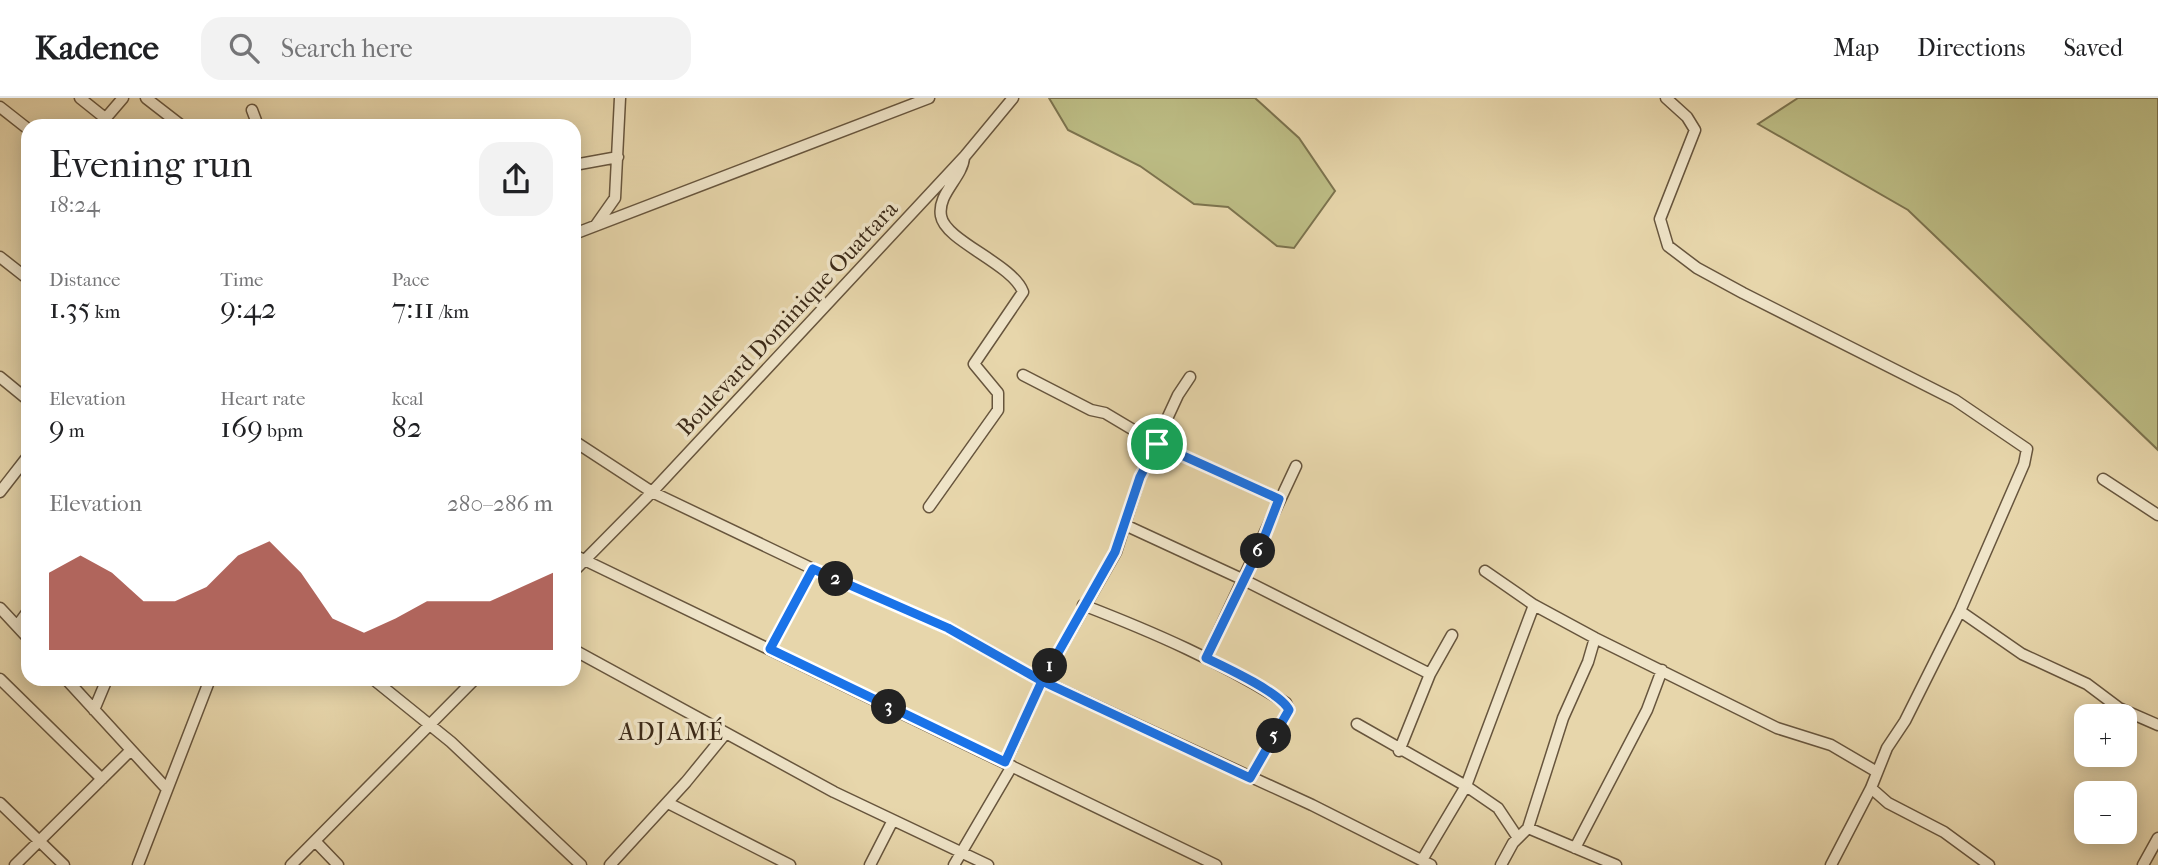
<!DOCTYPE html>
<meta charset="utf-8">
<style>
body{margin:0;font-family:"IM FELL French Canon",serif;background:#f2f2f2;color:#202124;height:100vh;display:flex;flex-direction:column;font-size:26px;white-space:nowrap}
*{box-sizing:border-box;margin:0}
p{font-size:23px;color:#757577}
.icon{flex:none;width:38px;height:38px;fill:none;stroke:currentColor;stroke-width:2;stroke-linecap:round;stroke-linejoin:round}
.map{position:relative;flex:1;overflow:hidden}
.details{position:absolute;left:21px;top:21px;width:560px;height:567px;display:flex;flex-direction:column;background:#fff;border-radius:21px;box-shadow:0 4px 18px #0003}
.details>*{flex:none}
.tools{position:absolute;left:2074px;top:606px;display:grid;gap:14px}
.tools a{display:grid;place-items:center;width:63px;height:63px;border-radius:14px;background:#fff;box-shadow:0 4px 18px #0003;font-size:35px}
.pin{position:absolute;display:grid;place-items:center;width:60px;height:60px;color:#fff;margin:-30px;border:4px solid #fff;border-radius:50%;box-shadow:0 2px 7px #0007}
.km{position:absolute;width:35px;height:35px;margin:-18px;border-radius:50%;background:#222;color:#fff;font-size:19px;line-height:35px;text-align:center}
.round{display:grid;place-items:center;flex:none;width:74px;height:74px;border-radius:21px;background:#f2f2f2}
.headline{display:flex;align-items:center;justify-content:space-between;height:119px;padding:0 28px}
h1{font-size:38px;font-weight:600;line-height:52px}
.stats{display:grid;grid-template-columns:repeat(3,1fr);gap:10px;height:119px;padding:7px 28px}
.stats div{display:grid;align-content:center}
.stats b{font-size:30px;font-weight:600}
.stats small{font-size:19px;font-weight:400}
.stats p{font-size:19px}
.chart{height:196px;padding:14px 28px}
.chart p{display:flex;justify-content:space-between}
.chart svg{width:100%;height:126px;margin-top:7px;fill:#8f2418;opacity:.7}
header{display:flex;align-items:center;gap:42px;box-sizing:border-box;height:98px;padding:0 35px;background:#fff;border-bottom:2px solid #e0e0e0}
header strong{font-size:33px}
nav{display:flex;gap:38px;margin-inline-start:auto;font-size:24px}
.search{width:490px;height:63px;background:#f2f2f2;display:flex;align-items:center;gap:18px;box-sizing:border-box;padding:0 24px;border-radius:21px;color:#757577;font-size:26px}
.map>svg:first-child{display:block}
</style>
<header>
<strong>Kadence</strong>
<div class="search"><svg class="icon" aria-label="search" viewBox="0 0 24 24"><circle cx="10" cy="10" r="6"/><path d="M15 15l6 6"/></svg>Search here</div>
<nav><a>Map</a><a>Directions</a><a>Saved</a></nav>
</header>
<div class="map">
<svg width="2158" height="767" viewBox="0 0 2158 767">
<rect width="100%" height="100%" fill="#e7d6ab"/>
<filter id="stains"><feTurbulence type="fractalNoise" baseFrequency=".00286" numOctaves="4"/><feColorMatrix values="0 0 0 0 .2 0 0 0 0 .09 0 0 0 0 .02 0 0 0 .5 -.17"/></filter>
<radialGradient id="worn" r=".72"><stop offset=".6" stop-color="#630" stop-opacity="0"/><stop offset="1" stop-color="#630" stop-opacity=".3"/></radialGradient>
<!-- green -->
<path fill="#bcbc84" stroke="#7c734e" stroke-width="2" d="M1049,0H1255L1299,40L1335,93L1294,150L1277,148L1228,109L1194,106L1140,68L1068,32Z
M1798,0H2158V352L1908,112L1758,26Z"/>
<g fill="none" stroke-linecap="round" stroke-linejoin="round">
<defs>
<path id="minor" d="M80,0L105,20
M146,0L182,28
M1666,0L1687,19L1695,32L1660,121L1668,148L1697,170L1743,195L1955,302L2027,351L2024,366L1960,513L2022,556L2087,586L2119,610L2158,627
M0,9L28,31
M252,12L258,28
M99,28L123,0
M574,67L618,59
M596,127L615,100L620,0
M574,136L929,0
M0,159L28,181
M1023,277L1091,312L1105,315L1157,346L1279,401
M0,279L28,302
M574,343L652,394L813,471L948,530L1042,583L1312,707L1431,767
M2103,381L2158,417
M0,394L28,358
M929,409L998,312V295L974,266L1023,194C1013,166 945,143 941,118C937,96 962,80 964,60
M1125,427L1244,482L1430,576
M574,457L1216,767
M574,473L652,394L965,58L1013,0
M1485,473L1534,507L1595,540L1777,630L1831,647L1877,674
M1083,507C1153,534 1222,564 1286,605L1289,612L1250,680
M0,510L28,540
M1960,513L1905,623L1887,650L1871,690L1888,705L1944,734L1989,767
M17,528L28,513
M770,551L813,471
M574,552L834,694L988,767
M1206,560L1296,368
M0,581L102,681
M66,581L166,690
M373,581L451,644L581,767
M94,612L107,581
M1357,626L1466,688L1422,762
M1399,653L1430,576L1452,537
M1005,665L1042,583L1116,454L1140,379L1178,297L1190,279
M0,705L64,767
M668,705L790,767
M1528,730L1616,767
M1518,740L1498,710L1466,688L1534,507
M315,743L338,767
M1575,750L1647,612L1662,572
M15,767L131,652
M138,767L210,581
M291,767L475,581
M610,767L686,684L726,635
M870,767L893,722
M954,767L1012,668
M1501,767L1513,745L1528,730L1563,620L1588,564L1595,540
M1831,767L1871,690
M2143,767L2158,740"/>
</defs>
<!-- minor casing -->
<use href="#minor" stroke="#67553d" stroke-width="13"/>
<!-- minor -->
<use href="#minor" stroke="#efe4c8" stroke-width="10"/>
</g>
<g fill="none" stroke-linecap="round" stroke-linejoin="round">
<defs>
<path id="route" d="M1157,346L1140,379L1115,454L1042,583L948,530L813,471L770,551L1005,664L1042,583L1250,680L1289,612C1281,595 1225,569 1206,560L1262,445L1279,401L1157,346"/>
</defs>
<!-- route casing -->
<use href="#route" stroke="#fff" stroke-width="14"/>
<!-- route -->
<use href="#route" stroke="#1a73e8" stroke-width="9"/>
</g>
<g text-anchor="middle" stroke-width="7" stroke-linejoin="round" paint-order="stroke">
<!-- street labels -->
<g font-size="23" fill="#3c2a18" stroke="#efe4c8">
<text transform="translate(787 220) rotate(-47)" y="8">Boulevard Dominique Ouattara</text>
</g>
<!-- neighbourhood labels -->
<g font-size="24" letter-spacing="2" fill="#3c2a18" stroke="#efe4c8">
<text x="672" y="642">ADJAMÉ</text>
</g>
</g>
<rect width="100%" height="100%" filter="url(#stains)"/>
<rect width="100%" height="100%" fill="url(#worn)"/>
</svg>
<div class="tools">
<a>+</a>
<a>−</a>
</div>
<div class="pin" style="left:1157px;top:346px;background:#1e9e55"><svg class="icon" aria-label="arrive" viewBox="0 0 24 24"><path d="M6 21V4h12l-3 4 3 4H6"/></svg></div>
<b class="km" style="left:1050px;top:568px">1</b>
<b class="km" style="left:836px;top:481px">2</b>
<b class="km" style="left:889px;top:609px">3</b>
<b class="km" style="left:1274px;top:638px">5</b>
<b class="km" style="left:1258px;top:453px">6</b>
<section class="details">
<div class="headline"><div><h1>Evening run</h1><p>18:24</p></div><a class="round"><svg class="icon" aria-label="share" viewBox="0 0 24 24"><path d="M12 15V3M7 8l5-5 5 5M5 13v7h14v-7"/></svg></a></div>
<div class="stats">
<div><p>Distance</p><b>1.35<small> km</small></b></div>
<div><p>Time</p><b>9:42</b></div>
<div><p>Pace</p><b>7:11<small> /km</small></b></div>
</div>
<div class="stats">
<div><p>Elevation</p><b>9<small> m</small></b></div>
<div><p>Heart rate</p><b>169<small> bpm</small></b></div>
<div><p>kcal</p><b>82</b></div>
</div>
<div class="chart"><p><span>Elevation</span>280–286 m</p>
<svg viewBox="0 0 160 44" preserveAspectRatio="none"><path d="M0 44V17L10 11L20 17L30 27L40 27L50 22L60 11L70 6L80 17L90 33L100 38L110 33L120 27L130 27L140 27L150 22L160 17V44z"/></svg>
</div>
</section>
</div>
